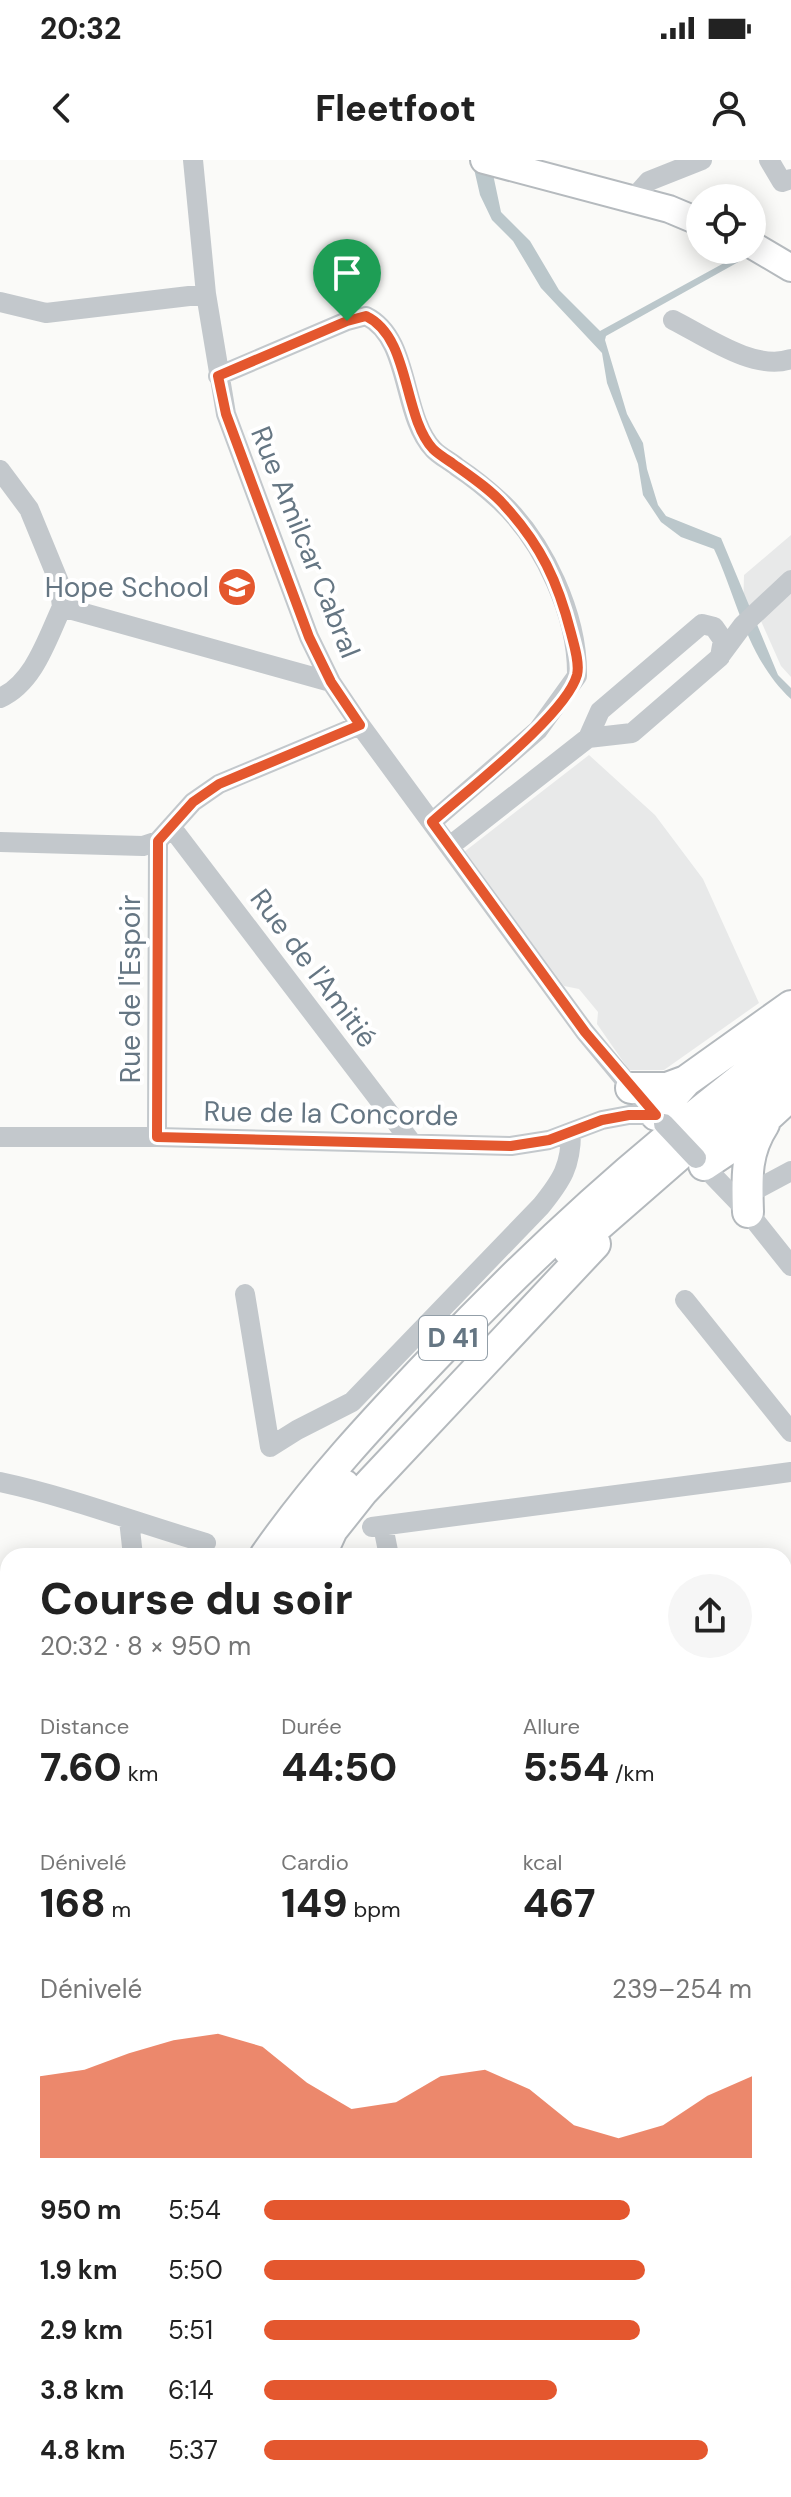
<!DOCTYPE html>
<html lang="fr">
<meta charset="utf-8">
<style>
body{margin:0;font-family:"DM Sans",sans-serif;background:#f6f6f6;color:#222;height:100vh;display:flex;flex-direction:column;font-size:30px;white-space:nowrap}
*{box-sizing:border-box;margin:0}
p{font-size:26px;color:#767676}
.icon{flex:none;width:44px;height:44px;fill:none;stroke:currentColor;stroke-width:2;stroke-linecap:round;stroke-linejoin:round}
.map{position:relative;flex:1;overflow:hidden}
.sheet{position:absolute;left:0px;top:1388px;width:792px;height:950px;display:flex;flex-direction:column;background:#fff;border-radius:24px 24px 0 0;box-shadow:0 4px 20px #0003}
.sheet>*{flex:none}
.tools{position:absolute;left:686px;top:24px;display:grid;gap:16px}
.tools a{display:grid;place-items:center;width:80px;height:80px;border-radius:50%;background:#fff;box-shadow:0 4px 20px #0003;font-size:40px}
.pin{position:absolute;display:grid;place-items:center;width:68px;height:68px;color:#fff;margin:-82px -34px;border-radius:50% 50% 50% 0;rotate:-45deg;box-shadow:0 0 8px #0007}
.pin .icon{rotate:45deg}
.round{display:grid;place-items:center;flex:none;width:84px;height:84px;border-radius:42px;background:#f6f6f6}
.summary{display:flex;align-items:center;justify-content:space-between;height:136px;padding:0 40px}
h1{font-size:44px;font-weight:800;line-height:60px}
.metrics{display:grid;grid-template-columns:repeat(3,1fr);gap:12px;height:136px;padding:8px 40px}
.metrics div{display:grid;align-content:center}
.metrics b{font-size:40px;font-weight:800}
.metrics small{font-size:22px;font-weight:400}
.metrics p{font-size:22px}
.chart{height:224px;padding:16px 40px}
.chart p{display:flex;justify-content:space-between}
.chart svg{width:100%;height:144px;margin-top:8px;fill:#e4572e;opacity:.7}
ul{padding:0 40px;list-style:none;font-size:26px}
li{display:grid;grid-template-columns:128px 96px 1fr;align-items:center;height:60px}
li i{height:20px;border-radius:10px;background:#e4572e}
.status{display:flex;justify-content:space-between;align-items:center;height:56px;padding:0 40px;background:#fff;direction:ltr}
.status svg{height:22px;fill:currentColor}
header{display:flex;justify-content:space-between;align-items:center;height:104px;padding:0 40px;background:#fff;font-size:36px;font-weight:800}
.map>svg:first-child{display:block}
</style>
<div class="status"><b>20:32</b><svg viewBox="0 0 49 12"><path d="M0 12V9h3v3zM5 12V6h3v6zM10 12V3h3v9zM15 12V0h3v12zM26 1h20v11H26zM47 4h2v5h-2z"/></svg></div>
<header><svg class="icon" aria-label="back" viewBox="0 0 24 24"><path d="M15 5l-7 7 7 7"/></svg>Fleetfoot<svg class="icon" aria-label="person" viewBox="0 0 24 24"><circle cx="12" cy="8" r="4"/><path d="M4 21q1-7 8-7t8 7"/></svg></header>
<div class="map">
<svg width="791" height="2337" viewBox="0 0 791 2337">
<rect width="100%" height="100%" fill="#fafaf8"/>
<!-- built -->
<path fill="#e8e9e9" d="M791,375V517L781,506L761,461L743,456L744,415Z
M589,595L655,655L703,719L759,843L664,910H629L597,864L598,852L579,829L564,826L464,692Z"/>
<!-- water -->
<path fill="#bbc7cb" d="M472,0H490L501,52L530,81L559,130L600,171L735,97L742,100L606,176L605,180L627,254L643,283L647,309L658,345L666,356L721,378L778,515L791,528V539C747,498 738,441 714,389L681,377L661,362L643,335L638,304L607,223L602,193L541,128L513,81L492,60L480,35Z"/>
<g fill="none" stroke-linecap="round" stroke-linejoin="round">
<defs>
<path id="major" d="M484,0L669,49L700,62
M752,85L791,108
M784,1642H791
M0,1666L8,1679"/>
<path id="highway" d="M631,928H667L686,921
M656,955L686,921L791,846
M682,966L791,879
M698,981L791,905
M704,1005L743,979L791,935
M748,1052C747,1019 745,993 764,964
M569,1091L678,996
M265,1396C315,1324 374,1261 434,1198C507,1121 582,1049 664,981
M290,1396L344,1325
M320,1396L332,1370L363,1331L595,1084
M212,2337V2330
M234,2337L235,2330"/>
</defs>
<!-- major casing -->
<use href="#major" stroke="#b5babe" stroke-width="30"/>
<!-- highway casing -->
<use href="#highway" stroke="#b4b9bd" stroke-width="34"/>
<!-- minor -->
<path stroke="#c3c8cc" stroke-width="20" d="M193,0L206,134L226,254L309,477L331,522L360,565L585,872L638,936
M769,0L782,22L791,19
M633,39L649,21L702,0
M0,142L46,153L206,134
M673,160C705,176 755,212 791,199
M218,216L347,161L366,156C411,178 401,255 433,289C439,296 450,301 457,307C472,317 487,329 500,341C544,382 578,456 577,516L538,570L432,662
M0,310L29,349L59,422L62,447
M62,447L331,522
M720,496L743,465L791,420
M0,538C34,523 47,479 62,447
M172,668L412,983
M0,682L143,686L158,681L193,642L219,624L360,565
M450,686L588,578L632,573L720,497L723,480L714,467L702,464L600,551L588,578
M0,977H157L511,986L549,980L602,960L629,955H656
M157,977L158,681
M696,998L748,1052L791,1106
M748,1034L791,1011
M245,1134L270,1287L297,1270L352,1242L541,1046C562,1020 571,1006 571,972
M685,1140L791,1272
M0,1322C70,1337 137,1363 206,1383
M129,1360L133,1396
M383,1366L389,1396
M372,1367L791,1312
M785,1642L787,2207L791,2214
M0,1891L8,1874
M0,2084L8,2083
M375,2330L378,2337
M611,2330L613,2337
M148,2337L151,2330"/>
<!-- major -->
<use href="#major" stroke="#fff" stroke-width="26"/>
<!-- highway -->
<use href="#highway" stroke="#fff" stroke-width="30"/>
<!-- minor-bridge -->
<path stroke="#c3c8cc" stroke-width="20" d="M664,964L696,998"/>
</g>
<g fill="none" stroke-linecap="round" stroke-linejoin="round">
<defs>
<path id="route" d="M366,156C411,178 402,255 433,289C438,294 446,299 452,303C470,316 490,329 504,345C541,385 558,422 571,473C574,485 580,503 577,515C566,555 465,632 432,662L585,872L656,955H629L602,960L549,980L511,986L157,977L158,681L193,642L219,624L360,565L331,522L309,477L226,254L218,216L347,161Z"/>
</defs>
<!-- route casing -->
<use href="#route" stroke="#fff" stroke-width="16"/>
<!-- route -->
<use href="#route" stroke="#e4572e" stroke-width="10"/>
</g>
<!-- icons -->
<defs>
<symbol id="school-disc" viewBox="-11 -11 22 22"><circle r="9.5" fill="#e4572e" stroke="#fff"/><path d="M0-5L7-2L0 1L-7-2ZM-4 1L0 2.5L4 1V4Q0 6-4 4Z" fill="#fff"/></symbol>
</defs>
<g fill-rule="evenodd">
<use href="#school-disc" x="215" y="405" width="44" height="44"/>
</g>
<g text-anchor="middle" stroke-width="8" stroke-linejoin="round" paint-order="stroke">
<!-- shield labels -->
<rect fill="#fff" stroke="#939fa8" stroke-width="2" x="419" y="1156" width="68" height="44" rx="6"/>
<g font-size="26" font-weight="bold" fill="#657683">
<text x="453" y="1187">D 41</text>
</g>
<!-- street labels -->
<g font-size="28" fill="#657683" stroke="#fff">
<text transform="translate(306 382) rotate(68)" y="10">Rue Amilcar Cabral</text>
<text transform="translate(314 808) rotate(53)" y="10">Rue de l'Amitié</text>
<text transform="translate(130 829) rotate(-90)" y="10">Rue de l'Espoir</text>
<text transform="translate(331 953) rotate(1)" y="10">Rue de la Concorde</text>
</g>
<!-- poi labels -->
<g font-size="28" fill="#657683" stroke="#fff" text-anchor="end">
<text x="209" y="437">Hope School</text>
</g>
</g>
</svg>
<div class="tools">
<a><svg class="icon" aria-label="locate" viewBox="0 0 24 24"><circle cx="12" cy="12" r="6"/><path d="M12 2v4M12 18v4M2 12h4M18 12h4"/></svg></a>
</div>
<div class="pin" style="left:347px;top:161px;background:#1e9e55"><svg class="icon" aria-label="arrive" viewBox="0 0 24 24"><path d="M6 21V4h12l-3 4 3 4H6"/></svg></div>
<section class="sheet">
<div class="summary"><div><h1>Course du soir</h1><p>20:32 · 8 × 950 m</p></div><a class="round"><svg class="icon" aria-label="share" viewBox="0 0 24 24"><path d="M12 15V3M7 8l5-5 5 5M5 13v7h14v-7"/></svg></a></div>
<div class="metrics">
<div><p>Distance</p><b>7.60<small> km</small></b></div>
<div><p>Durée</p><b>44:50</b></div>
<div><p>Allure</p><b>5:54<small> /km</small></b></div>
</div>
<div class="metrics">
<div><p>Dénivelé</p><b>168<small> m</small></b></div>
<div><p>Cardio</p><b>149<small> bpm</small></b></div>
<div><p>kcal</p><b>467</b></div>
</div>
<div class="chart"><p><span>Dénivelé</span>239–254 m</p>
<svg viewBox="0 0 160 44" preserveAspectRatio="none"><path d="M0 44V19L10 17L20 12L30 8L40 6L50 10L60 21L70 29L80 27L90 19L100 17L110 23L120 34L130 38L140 34L150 25L160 19V44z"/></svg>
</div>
<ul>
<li><b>950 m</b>5:54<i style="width:75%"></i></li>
<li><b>1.9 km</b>5:50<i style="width:78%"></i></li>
<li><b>2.9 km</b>5:51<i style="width:77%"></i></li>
<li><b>3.8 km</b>6:14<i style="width:60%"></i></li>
<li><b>4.8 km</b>5:37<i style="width:91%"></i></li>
</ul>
</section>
</div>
